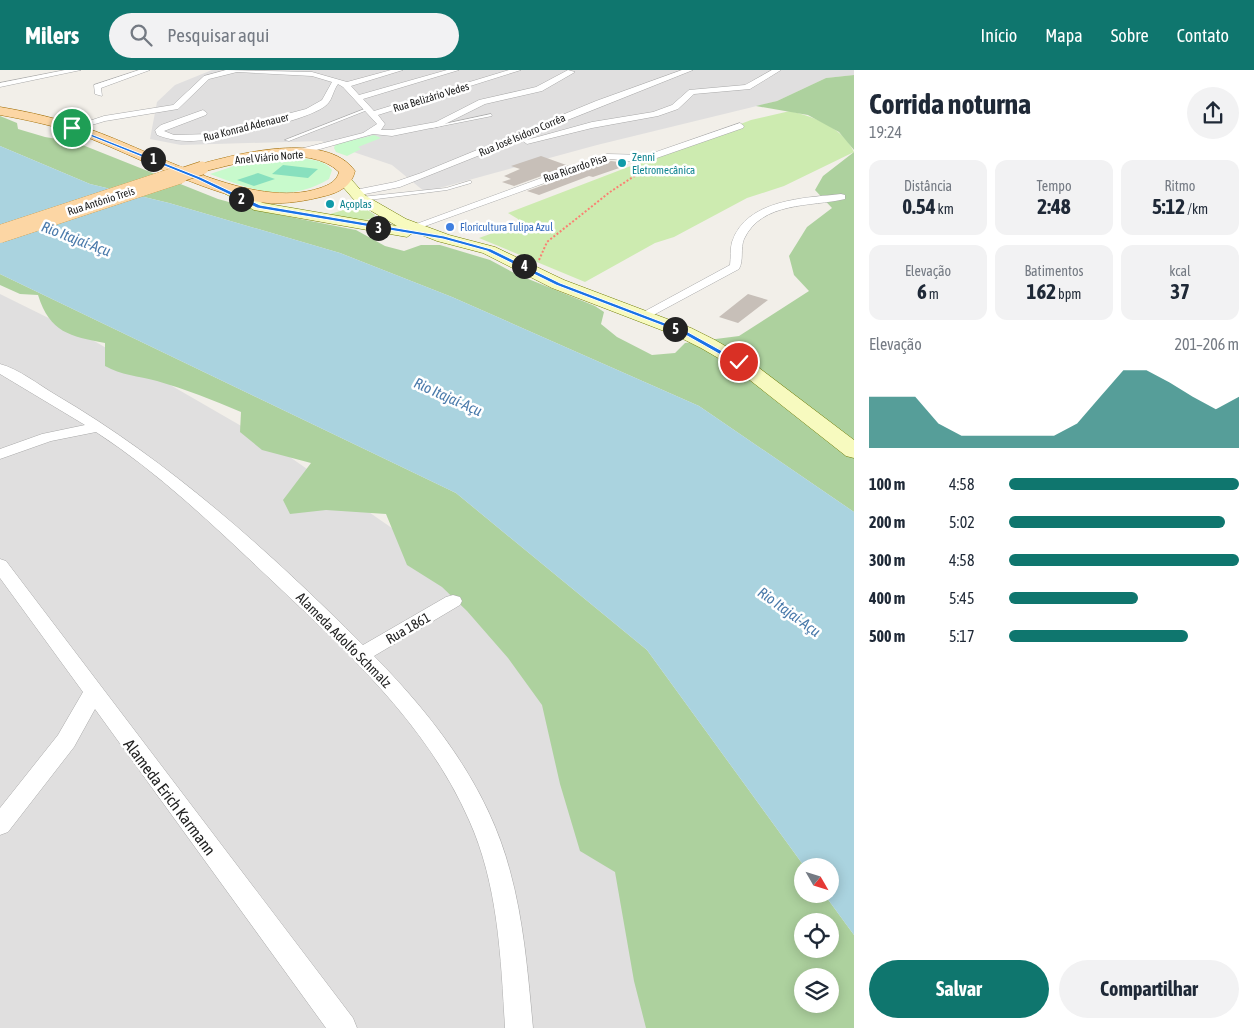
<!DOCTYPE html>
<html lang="pt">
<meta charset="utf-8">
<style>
body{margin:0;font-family:"Asap Condensed",sans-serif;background:#f2f2f3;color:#1f2937;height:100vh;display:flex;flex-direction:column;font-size:19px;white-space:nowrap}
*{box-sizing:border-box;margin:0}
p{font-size:16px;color:#747a83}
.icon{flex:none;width:28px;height:28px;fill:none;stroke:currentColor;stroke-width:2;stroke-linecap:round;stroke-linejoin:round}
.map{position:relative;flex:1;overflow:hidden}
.panel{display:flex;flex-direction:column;background:#fff;width:400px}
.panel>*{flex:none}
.needle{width:32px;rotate:129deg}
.tools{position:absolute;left:794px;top:788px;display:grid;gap:10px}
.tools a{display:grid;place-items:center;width:45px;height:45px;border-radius:50%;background:#fff;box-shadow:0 2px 12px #0003;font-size:25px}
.pin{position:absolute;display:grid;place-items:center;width:42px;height:42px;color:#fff;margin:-21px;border:2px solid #fff;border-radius:50%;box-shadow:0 1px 5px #0007}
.km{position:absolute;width:25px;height:25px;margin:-12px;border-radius:50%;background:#222;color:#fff;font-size:14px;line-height:25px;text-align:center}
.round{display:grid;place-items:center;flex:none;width:52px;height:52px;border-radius:26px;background:#f2f2f3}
.headline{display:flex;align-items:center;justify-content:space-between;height:85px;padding:0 15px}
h1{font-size:28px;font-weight:700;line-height:38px}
.figures{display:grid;grid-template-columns:repeat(3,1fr);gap:8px;height:85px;padding:5px 15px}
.figures div{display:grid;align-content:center;border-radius:12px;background:#f2f2f3;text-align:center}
.figures b{font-size:21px;font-weight:700}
.figures small{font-size:14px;font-weight:400}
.figures p{font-size:14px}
.chart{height:140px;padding:10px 15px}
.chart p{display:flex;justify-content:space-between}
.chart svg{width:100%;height:90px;margin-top:5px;fill:#0f766e;opacity:.7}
.button{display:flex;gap:10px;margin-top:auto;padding:10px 15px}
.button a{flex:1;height:58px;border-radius:30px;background:#0f766e;color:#fff;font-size:20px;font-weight:700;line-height:58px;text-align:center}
.button a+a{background:#f2f2f3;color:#1f2937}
ul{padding:0 15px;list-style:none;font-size:16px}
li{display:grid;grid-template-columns:80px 60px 1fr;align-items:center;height:38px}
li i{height:12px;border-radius:6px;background:#0f766e}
header{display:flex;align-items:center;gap:30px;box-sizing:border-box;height:70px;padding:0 25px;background:#0f766e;color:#fff}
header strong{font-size:24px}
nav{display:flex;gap:28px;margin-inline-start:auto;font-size:18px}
.search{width:350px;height:45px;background:#f2f2f3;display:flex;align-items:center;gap:12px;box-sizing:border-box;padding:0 18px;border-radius:28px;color:#747a83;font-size:19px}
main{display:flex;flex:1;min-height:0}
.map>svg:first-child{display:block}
</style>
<header>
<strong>Milers</strong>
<div class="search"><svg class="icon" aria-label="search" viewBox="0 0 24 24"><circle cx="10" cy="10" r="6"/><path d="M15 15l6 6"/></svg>Pesquisar aqui</div>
<nav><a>Início</a><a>Mapa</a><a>Sobre</a><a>Contato</a></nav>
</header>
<main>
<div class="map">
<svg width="854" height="958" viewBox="0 0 854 958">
<rect width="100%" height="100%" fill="#f2efe9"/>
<!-- residential -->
<path fill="#e0dfdf" d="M212,0H854V5L826,8L777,31L597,75L425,122L392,95L321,71L181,75L150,69L157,32L175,15Z
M0,224L89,268L264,369L432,486L588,644L730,958H0Z"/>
<!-- grass -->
<path fill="#cdebb0" d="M790,41C815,47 843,58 854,82L784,116L747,128L674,167L655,173L585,212L479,168L518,154V149L508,143L751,50Z
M360,135L375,145L373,148L362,151L327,145Z"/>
<!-- forest -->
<path fill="#add19e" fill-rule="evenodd" d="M854,5V80L839,62L808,45L756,36L777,31L826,8Z
M0,46L17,53L18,59L45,67L75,72L218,129L265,142L356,160L385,176L404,181L421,175H440L490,190L516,204L595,236L604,242L601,254L617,267L652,285L675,283L685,273L739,266L809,221L794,205L789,186L807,157L832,138L815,120L823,106L854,82V442L699,336L452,227L340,183L169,133L90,114L0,76Z
M0,204L456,423L647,580L804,796H802V824H824L854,865V958H646L634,911L615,802L580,781L560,714L542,635L508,588L467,541L442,517L407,495L386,444L326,440L290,444L283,430L311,393L262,380L240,362L241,342C213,330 185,319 157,311C138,306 121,305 105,296V273C70,266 50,263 38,225L20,224L0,215ZM802,851H830V879H802ZM802,906H830V934H802Z"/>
<!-- park -->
<path fill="#c8facc" d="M374,65L381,68L358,77L361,79L347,86L336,82L334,78L335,75C348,70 361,69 374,65Z
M291,88C304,89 323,88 332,100L329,109C287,134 252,120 210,104L240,94Z"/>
<!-- pitch -->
<path fill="#88e0be" d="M283,95L318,99L308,108L272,104Z
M258,103L275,109L254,116L237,110Z"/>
<!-- water -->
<path fill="#aad3df" d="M0,76L90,114L169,133L340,183L452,227L699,336L854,442V865L824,824H830V796H804L647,580L456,423L0,204Z"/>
<!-- building -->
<path fill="#c7bfb8" d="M541,86L569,96L514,116L502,112L511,109L504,106L520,99L511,96Z
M611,91L627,93L628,95L593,107L589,106L539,125L527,121Z
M748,224L768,230L738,253L719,247Z"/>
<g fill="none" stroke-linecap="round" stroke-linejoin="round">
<defs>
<path id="service" d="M367,38L370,39L289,71L285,70Z
M491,44L492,46L432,58L430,57Z
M469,111H471V113L447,120L361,131L358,129L361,127L446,118Z"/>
<path id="minor" d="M65,0H81L0,17V13Z
M139,0H150L101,18L102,26L95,24L94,15Z
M226,0L312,2L347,12L391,0H403L351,16L359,25L447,0H459L363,29L374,41L509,0H521L378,45L385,54L381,60H392L436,52L479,30L536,17L568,0L575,2L542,21L485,34L441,56L392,66L373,64L299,85L296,84V80L363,63L377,54L343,17L338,14C332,22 333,31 324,37C302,52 219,70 191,71C178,71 168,69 157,65L155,60L161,55L203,40L207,43L206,45L164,61L174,65L211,64L306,39L322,30L332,12L312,6L237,2L209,9L178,39L105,51L72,61L68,58L104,46L173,35L204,6Z
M682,0H693L400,117L355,126L350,123L355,120L395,112L421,103L596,31Z
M772,0H781L750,19L694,24L678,39L658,46L592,58L527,74L523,71L592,52L653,42L672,35L689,20L745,15Z
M740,53L744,56L743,58L651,90L637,92L611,89L417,159H409L408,157L607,84L647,85Z
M841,124L845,125V129C811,137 762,131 744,169C740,179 744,190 739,199L646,249H638L636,246L730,195C731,188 730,179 732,172C746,129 805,128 841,124Z
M0,294C19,299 39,315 56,325C169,391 270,482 363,575L446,527L453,525L460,527L462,531L460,535L374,586C434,647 488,717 510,801C524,852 528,905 533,958H505C501,888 498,814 469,750C426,652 343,578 267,506C213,455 159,403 96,362L51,371L0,389V379L42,364L85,355L0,304Z
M0,489L6,491L353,948L357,958H326L95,639L74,677L8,762L0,765V738L58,665L83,622L0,508Z"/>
<path id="secondary" d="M344,106L349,107L366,126L406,149L449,165L495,177L564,210L691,258L715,270L746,288L854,370V388L846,386L732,296L701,278L677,266L552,218L483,183L437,171L414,162L407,167L254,140L217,119L224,115L263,133L397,156L356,132L337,110Z"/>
<path id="primary" d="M0,37C30,42 60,49 89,59C153,81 253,141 320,118C329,115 337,111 339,102C309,72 239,93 202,102L195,98L197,95C236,84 326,60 355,101C352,116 338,123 325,126C306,131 287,134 268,133C210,127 137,86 81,65C55,56 28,50 0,45Z"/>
</defs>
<!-- service casing -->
<use href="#service" stroke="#a9a9a9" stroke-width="1"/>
<!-- minor casing -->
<use href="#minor" stroke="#a9a9a9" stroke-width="1"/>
<!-- secondary casing -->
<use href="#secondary" stroke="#707d05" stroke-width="1"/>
<!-- primary casing -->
<use href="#primary" stroke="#a06b00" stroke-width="1"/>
<!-- path-far1 -->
<path stroke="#fa8072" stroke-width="1" stroke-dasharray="1 1" stroke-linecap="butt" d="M634,107L642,102"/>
<!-- path -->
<path stroke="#fa8072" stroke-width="2" stroke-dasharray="2 2" stroke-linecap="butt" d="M539,190L547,172L610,122L636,105"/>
<!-- service -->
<use href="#service" fill="#fff" fill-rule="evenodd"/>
<!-- minor -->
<use href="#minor" fill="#fff" fill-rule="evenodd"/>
<!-- secondary -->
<use href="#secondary" fill="#f7fabf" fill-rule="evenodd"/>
<!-- primary -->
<use href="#primary" fill="#fcd6a4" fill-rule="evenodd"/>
<defs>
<path id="primary-bridge-far1" d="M175,107L202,98"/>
<path id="primary-bridge" d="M0,164L179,105"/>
</defs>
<!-- primary-bridge-far1 casing -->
<use href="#primary-bridge-far1" stroke="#a06b00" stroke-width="14" stroke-linecap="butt"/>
<!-- primary-bridge casing -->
<use href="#primary-bridge" stroke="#a06b00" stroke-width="18" stroke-linecap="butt"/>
<!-- primary-bridge-far1 -->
<use href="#primary-bridge-far1" stroke="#fcd6a4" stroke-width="13"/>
<!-- primary-bridge -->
<use href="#primary-bridge" stroke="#fcd6a4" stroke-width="18"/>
</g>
<!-- route -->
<path fill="#1a73e8" stroke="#fff" d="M73,57L200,107L260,135L444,166L491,179L560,213L686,261L742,292L737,294L682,263L556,215L487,181L443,169L257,138L197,109L70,58Z"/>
<!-- markers -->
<g fill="#0f9aa8" stroke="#fff" stroke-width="2">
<circle cx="622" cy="93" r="5"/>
<circle cx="330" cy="134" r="5"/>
</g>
<circle fill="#3f7fe0" stroke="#fff" stroke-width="2" cx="450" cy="157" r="5"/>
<g text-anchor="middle" stroke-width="5" stroke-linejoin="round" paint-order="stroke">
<!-- far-street labels -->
<g font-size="11" fill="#222" stroke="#fff">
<text transform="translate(431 27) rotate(-17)" y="4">Rua Belizário Vedes</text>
<text transform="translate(246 57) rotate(-14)" y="4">Rua Konrad Adenauer</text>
<text transform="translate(522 65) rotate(-23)" y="4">Rua José Isidoro Corrêa</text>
<text transform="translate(269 87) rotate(-5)" y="4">Anel Viário Norte</text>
<text transform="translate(575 98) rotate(-19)" y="4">Rua Ricardo Pisa</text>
<text transform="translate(101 131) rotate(-18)" y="4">Rua Antônio Treis</text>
</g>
<!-- far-culture labels -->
<g font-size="11" fill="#0d838f" stroke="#fff" text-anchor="start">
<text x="632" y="91">Zenni<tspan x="632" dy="13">Eletromecânica</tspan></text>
<text x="340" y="138">Açoplas</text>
</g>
<!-- far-shop labels -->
<g font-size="11" fill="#366cbe" stroke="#fff" text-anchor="start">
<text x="460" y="161">Floricultura Tulipa Azul</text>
</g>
<!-- street labels -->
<g font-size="14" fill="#222" stroke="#fff">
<text transform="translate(408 558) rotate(-30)" y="5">Rua 1861</text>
<text transform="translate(344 570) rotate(45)" y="5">Alameda Adolfo Schmalz</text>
</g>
<!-- water labels -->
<g font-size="15" font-style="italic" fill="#4a7aab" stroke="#fff">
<text transform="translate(76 169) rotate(21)" y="5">Rio Itajaí-Açu</text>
<text transform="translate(448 327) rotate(24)" y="5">Rio Itajaí-Açu</text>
<text transform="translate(789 542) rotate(36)" y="5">Rio Itajaí-Açu</text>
</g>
<!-- near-street labels -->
<g font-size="16" fill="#222" stroke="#fff">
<text transform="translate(170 727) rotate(53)" y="6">Alameda Erich Karmann</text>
</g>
</g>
</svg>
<div class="tools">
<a><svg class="needle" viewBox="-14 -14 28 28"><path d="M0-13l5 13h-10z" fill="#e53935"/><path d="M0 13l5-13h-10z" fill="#747a83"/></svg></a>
<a><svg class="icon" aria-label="locate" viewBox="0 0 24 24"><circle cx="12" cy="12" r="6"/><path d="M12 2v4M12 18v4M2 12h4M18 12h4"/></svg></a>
<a><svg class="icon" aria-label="layers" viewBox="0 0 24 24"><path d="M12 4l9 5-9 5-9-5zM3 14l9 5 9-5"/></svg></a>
</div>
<div class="pin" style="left:72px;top:58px;background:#1e9e55"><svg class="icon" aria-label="arrive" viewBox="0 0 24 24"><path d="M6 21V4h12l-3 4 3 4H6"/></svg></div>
<div class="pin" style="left:739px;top:292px;background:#d93025"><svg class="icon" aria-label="check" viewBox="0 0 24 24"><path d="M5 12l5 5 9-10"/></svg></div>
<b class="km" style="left:153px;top:89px">1</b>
<b class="km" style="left:241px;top:129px">2</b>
<b class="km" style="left:378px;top:158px">3</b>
<b class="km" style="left:524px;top:196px">4</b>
<b class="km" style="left:675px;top:259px">5</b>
</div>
<section class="panel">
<div class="headline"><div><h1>Corrida noturna</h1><p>19:24</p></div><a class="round"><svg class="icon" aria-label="share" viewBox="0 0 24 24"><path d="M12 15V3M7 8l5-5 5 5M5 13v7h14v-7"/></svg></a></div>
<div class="figures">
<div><p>Distância</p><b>0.54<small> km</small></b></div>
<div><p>Tempo</p><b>2:48</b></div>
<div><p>Ritmo</p><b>5:12<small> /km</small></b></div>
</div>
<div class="figures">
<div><p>Elevação</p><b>6<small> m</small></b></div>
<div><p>Batimentos</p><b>162<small> bpm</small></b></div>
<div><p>kcal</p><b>37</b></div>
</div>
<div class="chart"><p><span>Elevação</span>201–206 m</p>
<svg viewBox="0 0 160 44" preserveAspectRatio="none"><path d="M0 44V19L10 19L20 19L30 32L40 38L50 38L60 38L70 38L80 38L90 32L100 19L110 6L120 6L130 12L140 19L150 25L160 19V44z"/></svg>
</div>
<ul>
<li><b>100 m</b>4:58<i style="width:100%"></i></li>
<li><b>200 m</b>5:02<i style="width:94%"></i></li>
<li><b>300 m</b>4:58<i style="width:100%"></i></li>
<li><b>400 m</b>5:45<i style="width:56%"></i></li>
<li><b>500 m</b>5:17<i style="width:78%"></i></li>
</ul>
<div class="button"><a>Salvar</a><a>Compartilhar</a></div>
</section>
</main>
